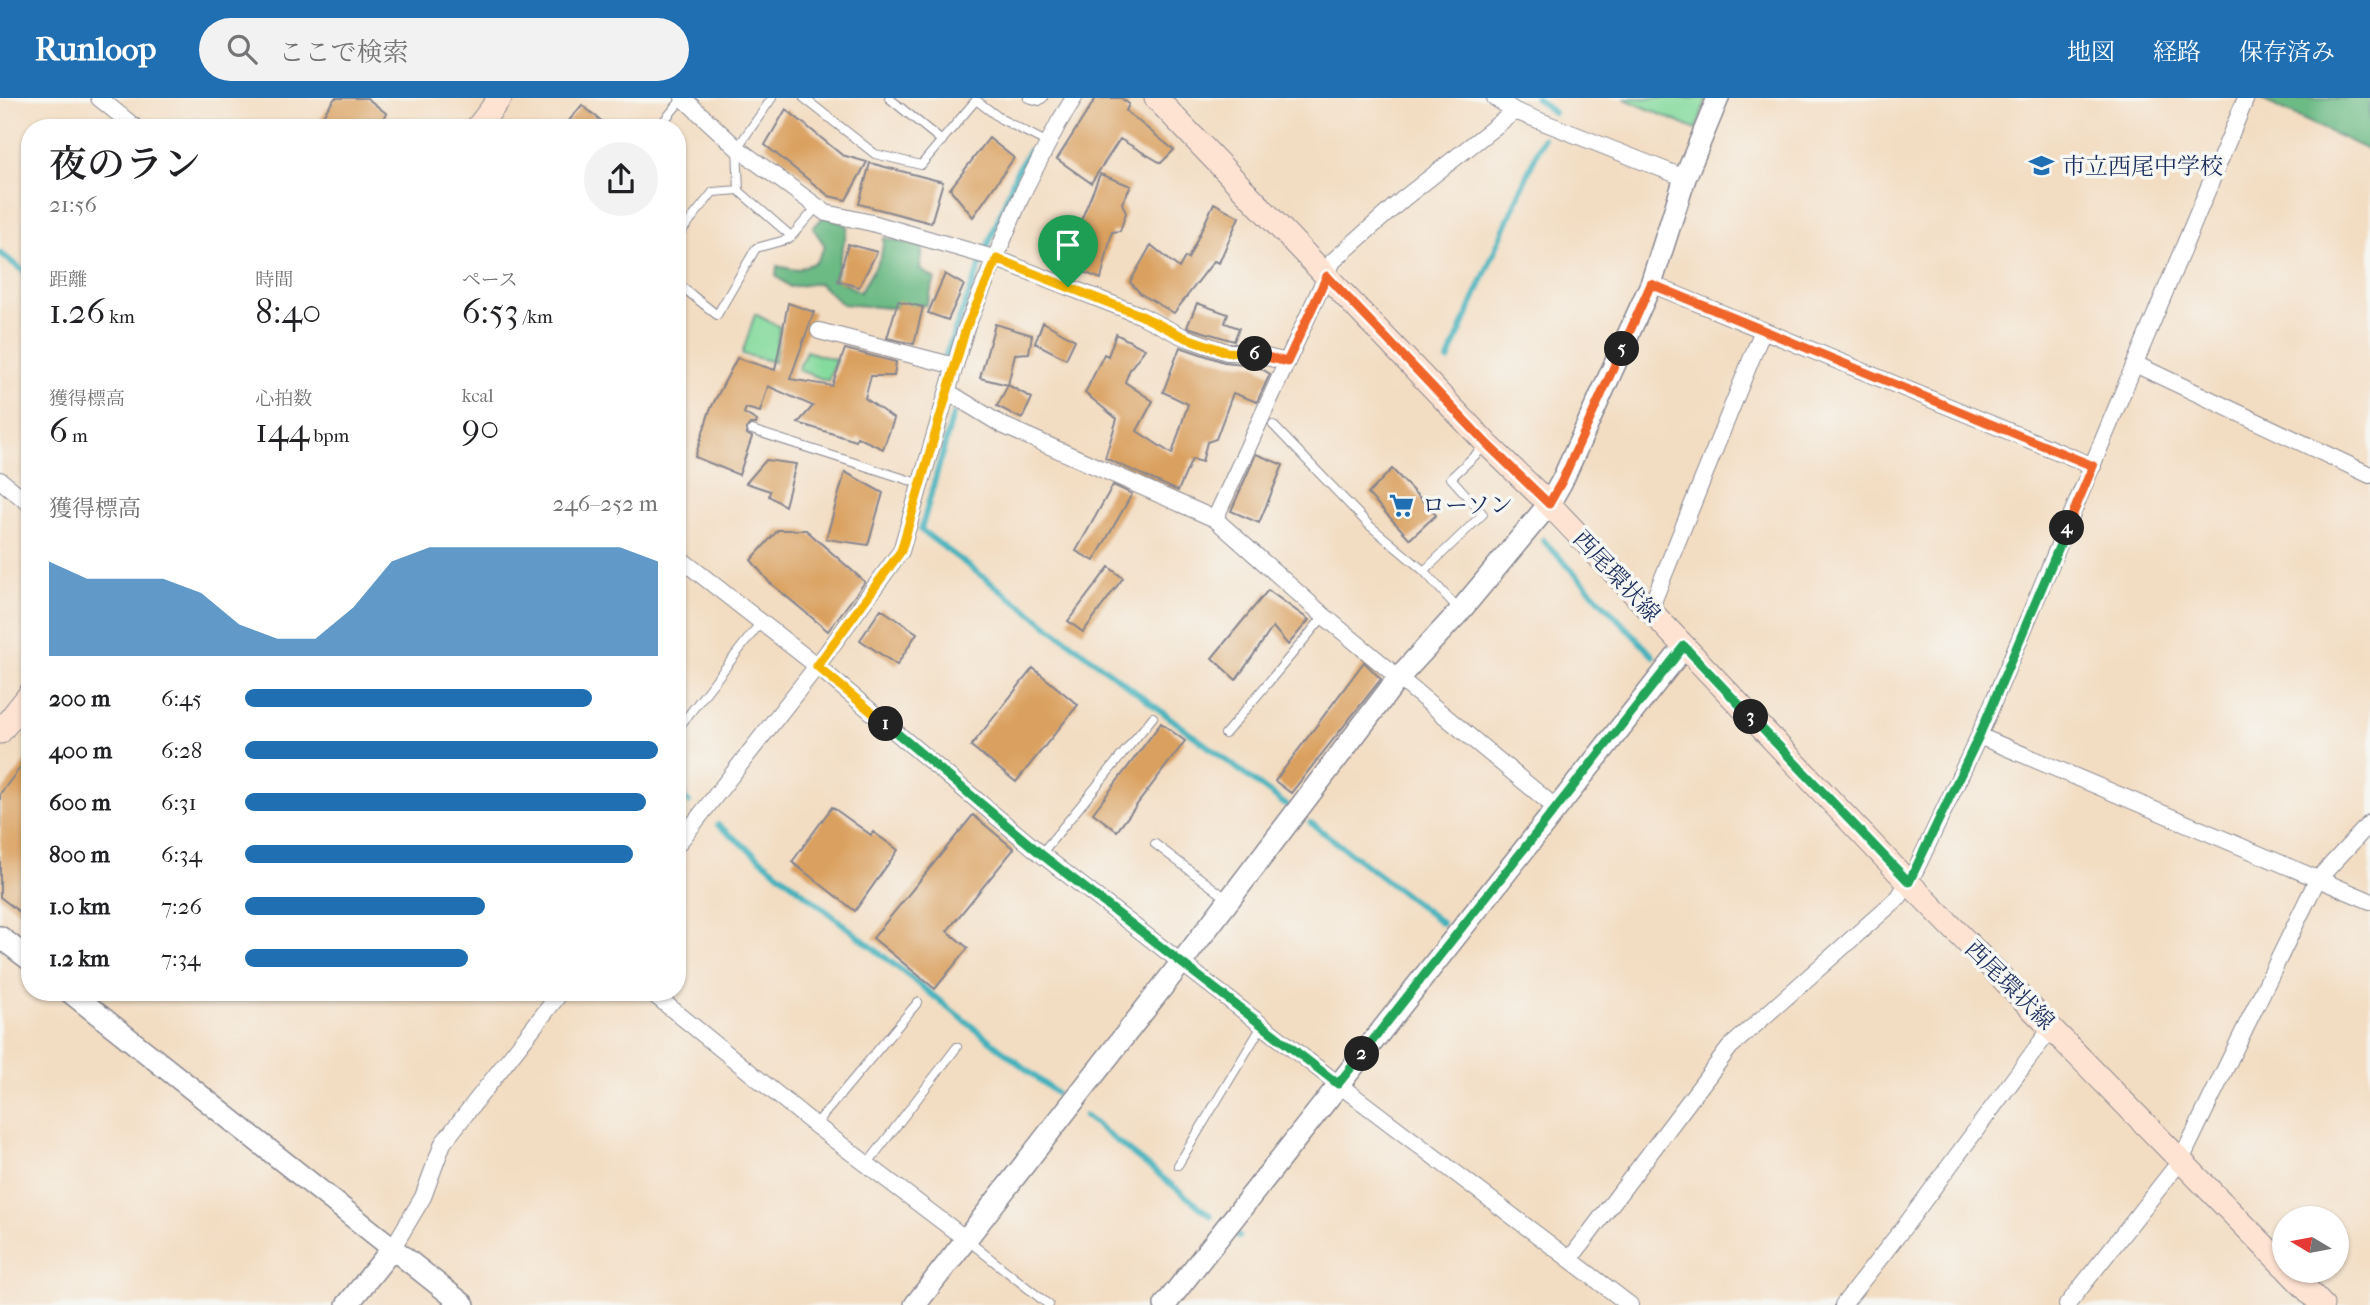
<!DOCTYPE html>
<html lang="ja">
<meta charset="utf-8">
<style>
body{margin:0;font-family:"IM FELL French Canon","Noto Serif JP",serif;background:#f2f2f2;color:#202124;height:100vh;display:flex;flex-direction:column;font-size:26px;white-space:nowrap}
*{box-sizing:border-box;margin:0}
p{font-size:23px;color:#757577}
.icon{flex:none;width:38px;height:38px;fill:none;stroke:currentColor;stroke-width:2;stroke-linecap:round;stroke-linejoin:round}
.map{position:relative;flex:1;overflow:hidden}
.sheet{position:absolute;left:21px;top:21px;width:665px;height:882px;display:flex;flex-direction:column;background:#fff;border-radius:28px;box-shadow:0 2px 5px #0004}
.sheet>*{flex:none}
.needle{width:46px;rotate:280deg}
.controls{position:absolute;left:2272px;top:1108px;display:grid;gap:14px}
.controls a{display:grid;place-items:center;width:77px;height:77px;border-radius:50%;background:#fff;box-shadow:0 2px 5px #0004;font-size:35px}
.pin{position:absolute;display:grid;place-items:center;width:60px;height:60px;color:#fff;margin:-72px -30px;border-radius:50% 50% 50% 0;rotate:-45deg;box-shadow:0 0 7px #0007}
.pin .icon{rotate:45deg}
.km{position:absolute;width:35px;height:35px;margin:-18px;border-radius:50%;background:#222;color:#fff;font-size:19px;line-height:35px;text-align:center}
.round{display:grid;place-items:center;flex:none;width:74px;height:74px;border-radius:37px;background:#f2f2f2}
.summary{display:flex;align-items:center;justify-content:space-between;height:119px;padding:0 28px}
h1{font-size:38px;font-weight:600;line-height:52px}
.stats{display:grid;grid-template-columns:repeat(3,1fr);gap:10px;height:119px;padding:7px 28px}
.stats div{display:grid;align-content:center}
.stats b{font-size:35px;font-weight:600}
.stats small{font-size:19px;font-weight:400}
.stats p{font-size:19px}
.chart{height:196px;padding:14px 28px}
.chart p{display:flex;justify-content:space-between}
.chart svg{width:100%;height:126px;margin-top:7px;fill:#1f6fb2;opacity:.7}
ul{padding:0 28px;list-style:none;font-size:23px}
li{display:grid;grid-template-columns:112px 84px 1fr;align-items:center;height:52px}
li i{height:18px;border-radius:9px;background:#1f6fb2}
header{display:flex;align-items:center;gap:42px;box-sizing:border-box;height:98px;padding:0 35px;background:#1f6fb2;color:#fff}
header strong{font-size:33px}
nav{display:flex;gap:38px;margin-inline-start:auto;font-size:24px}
.search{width:490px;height:63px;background:#f2f2f2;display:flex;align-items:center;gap:18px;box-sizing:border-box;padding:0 24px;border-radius:38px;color:#757577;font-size:26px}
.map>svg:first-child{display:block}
</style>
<header>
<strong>Runloop</strong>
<div class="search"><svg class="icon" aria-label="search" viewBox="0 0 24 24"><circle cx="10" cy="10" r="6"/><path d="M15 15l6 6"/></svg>ここで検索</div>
<nav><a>地図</a><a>経路</a><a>保存済み</a></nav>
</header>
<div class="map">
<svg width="2370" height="1207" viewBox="0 0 2370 1207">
<rect width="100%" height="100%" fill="#f6f6f2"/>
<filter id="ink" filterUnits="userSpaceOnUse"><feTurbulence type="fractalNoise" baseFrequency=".0143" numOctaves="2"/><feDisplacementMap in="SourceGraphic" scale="14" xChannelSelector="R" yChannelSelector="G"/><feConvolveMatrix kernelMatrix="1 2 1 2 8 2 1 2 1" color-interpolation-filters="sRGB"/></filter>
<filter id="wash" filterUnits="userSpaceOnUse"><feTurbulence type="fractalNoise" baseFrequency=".00686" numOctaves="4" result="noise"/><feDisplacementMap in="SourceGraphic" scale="28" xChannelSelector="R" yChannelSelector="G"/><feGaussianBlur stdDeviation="1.57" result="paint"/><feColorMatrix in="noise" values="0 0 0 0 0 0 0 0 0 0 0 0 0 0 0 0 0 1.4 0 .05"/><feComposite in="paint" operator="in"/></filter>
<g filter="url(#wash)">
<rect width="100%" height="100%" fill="#f3ddc2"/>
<!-- green -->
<path fill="#85da9d" stroke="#50847e" stroke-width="2" d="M1623,0H1707L1696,32Z
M755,216L780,229L774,264L742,256Z
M806,253L836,262L828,283L798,272Z"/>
<!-- forest -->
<path fill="#6cba84" stroke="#447471" stroke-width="2" d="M2263,0H2370V53L2262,2Z
M824,118L848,128L835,180L860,194L881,159L884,140L923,149L920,171L935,181L926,207L889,210L842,206L819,185L790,189L776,178L777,168L796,172L816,164L825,148L813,130Z"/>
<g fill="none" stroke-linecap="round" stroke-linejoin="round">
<!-- stream -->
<path stroke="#41b1bc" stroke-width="6" d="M1536,0L1554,15
M0,155L30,178
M944,261L1016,75L1029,53
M1448,262L1543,40
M953,317L921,432L1287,708
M1543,442L1653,558
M677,694L689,704
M1311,725L1442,825
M718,727L1056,995
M1085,1018L1211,1118
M1238,1138L1239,1139"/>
</g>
<g id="blocks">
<!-- building -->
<path fill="#daa05e" d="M335,0H367L387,16L376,30H314Z
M1096,0H1121L1129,6L1126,13L1174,52L1161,65L1120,41L1091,85L1057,61Z
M582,7L610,30H563Z
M786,11L842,57L867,64L846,102L829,98L765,47Z
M989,40L1014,60L973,119L950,91Z
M870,65L943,84L931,125L859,106Z
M1100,76L1131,88L1122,105L1126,115L1120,133L1112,134L1101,181L1063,166Z
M1214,105L1239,119L1219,165L1214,163L1174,215L1141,196L1130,184L1151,147L1179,170L1185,159L1188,161Z
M848,146L877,154L859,189L838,183Z
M945,176L964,187L948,222L928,215Z
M898,203L923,209L914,246L887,240Z
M788,205L814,214L790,281L832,288L845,251L896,264L894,278H871L865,300L894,321L883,351L857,339L856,343L798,325L813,308L768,288L760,314L746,310L744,315L757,323L756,326H750L746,331L747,336L752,339L739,377L695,359L710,312L737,260L775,272Z
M1197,205L1228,216L1225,225L1239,230L1234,243L1187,229Z
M1043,224L1075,242L1066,261L1035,245Z
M995,226L1032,237L1029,255L1015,256L1008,287L980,280Z
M1116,236L1145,251L1130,271L1125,284L1153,303L1137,333L1172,356L1188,306L1163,294L1180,249L1224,264L1255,267L1270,276L1257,304L1233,295L1216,341L1207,344L1202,364L1192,361L1178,393L1105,360L1117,321L1085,295L1104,256L1108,258Z
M1008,287L1032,300L1022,321L997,308Z
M1256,356L1283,367L1259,425L1231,413Z
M766,362L796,366L785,408L769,398L770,393L746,385Z
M1392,371L1436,417L1410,441L1368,396Z
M845,374L883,395L868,447L826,441Z
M1113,387L1132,396L1094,463L1076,453Z
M778,432H806L865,484L828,533L769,484L751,462Z
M1109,469L1123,480L1083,534L1068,523Z
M1268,492L1309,522L1288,547L1273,529L1236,582L1212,560Z
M881,511L917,535L897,567L860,542Z
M1364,564L1381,581L1291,695L1275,683Z
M1033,570L1078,607L1016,684L971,648Z
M1161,625L1185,643L1117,733L1093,715Z
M30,657V822L0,799V696Z
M832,709L871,737L873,734L898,752L855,813L792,764Z
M973,717L1014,751L947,833L968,850L935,891L873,840Z"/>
</g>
</g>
<g filter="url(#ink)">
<use href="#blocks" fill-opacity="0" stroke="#878690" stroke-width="2"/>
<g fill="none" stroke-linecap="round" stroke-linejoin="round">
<defs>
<path id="service" d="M804,0L875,56L921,67L976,2L1001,21L1048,45
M889,0L942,43
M1028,0L1039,3L1043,0
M658,30L683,0
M738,92L791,138
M677,139L713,94L739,92L737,50L772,0
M677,185L717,217L756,150L789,141L817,109
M1273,327L1369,427L1424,473
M752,332L921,386
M1460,513L1424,473L1483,416L1451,380L1486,347
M683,624L761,524
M1225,636L1324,518
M1155,746L1229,802
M1041,756L1153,619
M815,1027L918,904
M868,1065L957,949
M1178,1067L1262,928
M967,1142L1049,1207"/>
<path id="minor" d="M99,0L136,30
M683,0L737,50L826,115L872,125L997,161L1140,217L1184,239L1227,254H1246L1287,264
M1495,0L1515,13L1685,80
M1651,186L2093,368
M819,233L955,268
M2135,266L2370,377
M948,294L1002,327L1215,421L1324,518L1556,710
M0,382L30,406
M1215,421L1333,163L1403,101L1515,13
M677,458L817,568L1041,756L1338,986L1630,1207
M1651,514L1655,499L1763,232
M1979,638L2370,803
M677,747L817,568L901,453L966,230L1023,94L1059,24L1074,0
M651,894L815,1027L967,1142
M392,1151L423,1099L443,1045L561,894
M1570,1161L1730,949L1899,799L1916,771L1979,638L2246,0
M1843,1207L1908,1124L2052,929
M2067,1207L2181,1062L2317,782L2370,725"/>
<path id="tertiary" d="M0,839L30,862
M70,894L464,1207
M347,1207L392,1151
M915,1207L1181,865L1399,579L1460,513L1549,406L1562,383L1651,186L1685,80L1718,0
M1165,1207L1684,549"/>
<path id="secondary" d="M1156,0L1487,346L1549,406L1908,784L2284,1168
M477,30L500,0
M0,634L30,596
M2288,1172L2322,1207"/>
</defs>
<!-- service casing -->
<use href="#service" stroke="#878690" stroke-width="10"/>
<!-- minor casing -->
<use href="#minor" stroke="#878690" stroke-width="18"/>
<!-- tertiary casing -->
<use href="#tertiary" stroke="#878690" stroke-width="24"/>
<!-- secondary casing -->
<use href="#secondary" stroke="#878690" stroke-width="25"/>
<!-- service -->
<use href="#service" stroke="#fff" stroke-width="8"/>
<!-- minor -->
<use href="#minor" stroke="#fff" stroke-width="16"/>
<!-- tertiary -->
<use href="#tertiary" stroke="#fff" stroke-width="21"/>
<!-- secondary -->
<use href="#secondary" stroke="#fee3d2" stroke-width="23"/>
</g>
</g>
<g fill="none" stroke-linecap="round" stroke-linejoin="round" filter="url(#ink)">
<defs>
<path id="split-1" d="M886,626L817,568L901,453L966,230L997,161L1068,189"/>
<path id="split-2" d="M886,626L1041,756L1338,986L1362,956"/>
<path id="split-3" d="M1362,956L1684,548L1751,619"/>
<path id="split-4" d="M1751,619L1909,784L1979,638L2067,430"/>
<path id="split-5" d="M1622,251L1651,186L2093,368L2067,430"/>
<path id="split-6" d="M1255,256L1287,264L1327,178L1487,346L1549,406L1562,383L1622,251"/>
<path id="split-7" d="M1068,189L1140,217L1184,239L1227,254L1255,256"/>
</defs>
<!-- split-1 casing -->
<use href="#split-1" stroke="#fff" stroke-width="14"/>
<!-- split-2 casing -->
<use href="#split-2" stroke="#fff" stroke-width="14"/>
<!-- split-3 casing -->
<use href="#split-3" stroke="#fff" stroke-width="14"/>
<!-- split-4 casing -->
<use href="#split-4" stroke="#fff" stroke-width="14"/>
<!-- split-5 casing -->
<use href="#split-5" stroke="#fff" stroke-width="14"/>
<!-- split-6 casing -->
<use href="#split-6" stroke="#fff" stroke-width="14"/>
<!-- split-7 casing -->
<use href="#split-7" stroke="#fff" stroke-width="14"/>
<!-- split-1 -->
<use href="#split-1" stroke="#f5b400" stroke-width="9"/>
<!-- split-2 -->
<use href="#split-2" stroke="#22a559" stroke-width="9"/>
<!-- split-3 -->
<use href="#split-3" stroke="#22a559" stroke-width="9"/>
<!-- split-4 -->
<use href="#split-4" stroke="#22a559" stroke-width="9"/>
<!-- split-5 -->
<use href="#split-5" stroke="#f0652b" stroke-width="9"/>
<!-- split-6 -->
<use href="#split-6" stroke="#f0652b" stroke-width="9"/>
<!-- split-7 -->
<use href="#split-7" stroke="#f5b400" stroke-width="9"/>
</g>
<!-- icons -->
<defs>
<symbol id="school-bare" viewBox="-9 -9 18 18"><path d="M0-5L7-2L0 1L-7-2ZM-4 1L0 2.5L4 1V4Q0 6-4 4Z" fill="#1f6fb2" stroke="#f6f6f2" stroke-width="2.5" paint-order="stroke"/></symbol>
<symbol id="supermarket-bare" viewBox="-9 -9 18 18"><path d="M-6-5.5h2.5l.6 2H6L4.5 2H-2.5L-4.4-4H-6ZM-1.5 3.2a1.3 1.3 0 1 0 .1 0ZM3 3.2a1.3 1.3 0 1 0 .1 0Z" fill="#1f6fb2" stroke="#f6f6f2" stroke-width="2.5" paint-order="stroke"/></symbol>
</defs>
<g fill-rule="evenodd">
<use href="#school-bare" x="2024" y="50" width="35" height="35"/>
<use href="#supermarket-bare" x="1384" y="390" width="35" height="35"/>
</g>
<g text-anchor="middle" stroke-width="7" stroke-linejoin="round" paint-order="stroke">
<!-- poi labels -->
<g font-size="23" fill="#1b2f5e" stroke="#f6f6f2" text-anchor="start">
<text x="2062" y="76">市立西尾中学校</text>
<text x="1422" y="415">ローソン</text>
</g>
<!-- street labels -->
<g font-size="23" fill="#1b2f5e" stroke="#f6f6f2">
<text transform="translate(1617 478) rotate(47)" y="8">西尾環状線</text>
<text transform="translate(2010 887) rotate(45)" y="8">西尾環状線</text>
</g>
</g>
</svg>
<div class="controls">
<a><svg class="needle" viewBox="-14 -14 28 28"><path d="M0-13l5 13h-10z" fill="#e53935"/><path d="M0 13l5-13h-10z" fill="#757577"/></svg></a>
</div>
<div class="pin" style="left:1068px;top:189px;background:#1e9e55"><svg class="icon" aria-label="arrive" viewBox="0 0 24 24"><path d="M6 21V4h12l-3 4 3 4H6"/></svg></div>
<b class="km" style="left:886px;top:626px">1</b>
<b class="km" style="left:1362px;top:956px">2</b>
<b class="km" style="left:1751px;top:619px">3</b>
<b class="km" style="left:2067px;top:430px">4</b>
<b class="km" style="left:1622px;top:251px">5</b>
<b class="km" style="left:1255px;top:256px">6</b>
<section class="sheet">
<div class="summary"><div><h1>夜のラン</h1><p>21:56</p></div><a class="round"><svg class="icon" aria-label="share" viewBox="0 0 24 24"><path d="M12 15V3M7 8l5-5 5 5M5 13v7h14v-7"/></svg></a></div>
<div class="stats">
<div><p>距離</p><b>1.26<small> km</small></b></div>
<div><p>時間</p><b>8:40</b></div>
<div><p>ペース</p><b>6:53<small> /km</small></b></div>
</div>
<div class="stats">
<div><p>獲得標高</p><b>6<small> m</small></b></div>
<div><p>心拍数</p><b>144<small> bpm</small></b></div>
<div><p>kcal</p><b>90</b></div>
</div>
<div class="chart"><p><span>獲得標高</span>246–252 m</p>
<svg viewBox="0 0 160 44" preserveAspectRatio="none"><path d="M0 44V11L10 17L20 17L30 17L40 22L50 33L60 38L70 38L80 27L90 11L100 6L110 6L120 6L130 6L140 6L150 6L160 11V44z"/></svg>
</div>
<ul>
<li><b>200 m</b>6:45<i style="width:84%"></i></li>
<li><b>400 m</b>6:28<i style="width:100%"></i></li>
<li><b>600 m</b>6:31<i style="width:97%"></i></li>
<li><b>800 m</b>6:34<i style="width:94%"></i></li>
<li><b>1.0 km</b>7:26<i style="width:58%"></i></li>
<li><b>1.2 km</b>7:34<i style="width:54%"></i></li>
</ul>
</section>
</div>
